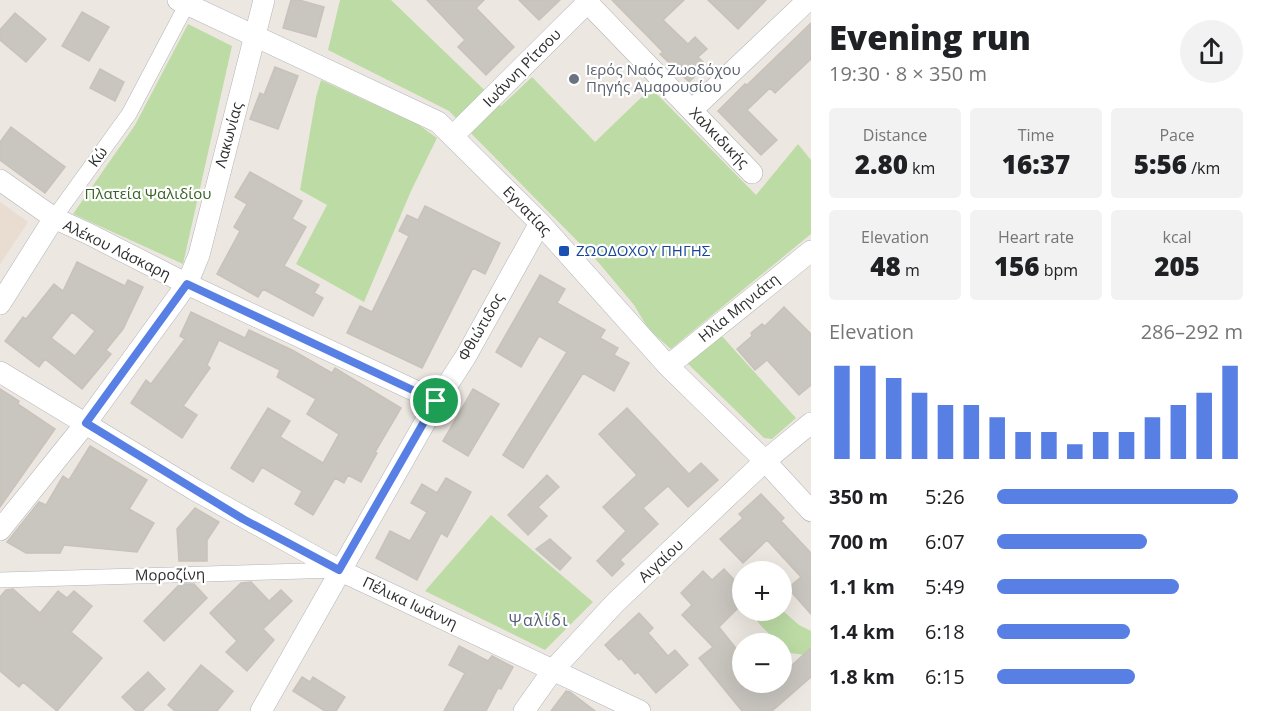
<!DOCTYPE html>
<meta charset="utf-8">
<style>
body{margin:0;font-family:"Open Sans",sans-serif;background:#f2f2f2;color:#202124;height:100vh;display:flex;flex-direction:column;font-size:22px;white-space:nowrap}
*{box-sizing:border-box;margin:0}
p{font-size:20px;color:#757577}
.icon{flex:none;width:33px;height:33px;fill:none;stroke:currentColor;stroke-width:2;stroke-linecap:round;stroke-linejoin:round}
.map{position:relative;flex:1;overflow:hidden}
.panel{display:flex;flex-direction:column;background:#fff;width:450px}
.panel>*{flex:none}
.controls{position:absolute;left:732px;top:561px;display:grid;gap:12px}
.controls a{display:grid;place-items:center;width:60px;height:60px;border-radius:50%;background:#fff;box-shadow:0 6px 24px #0002;font-size:30px}
.pin{position:absolute;display:grid;place-items:center;width:51px;height:51px;color:#fff;margin:-26px;border:3px solid #fff;border-radius:50%;box-shadow:0 2px 6px #0007}
.round{display:grid;place-items:center;flex:none;width:63px;height:63px;border-radius:32px;background:#f2f2f2}
.overview{display:flex;align-items:center;justify-content:space-between;height:102px;padding:0 18px}
h1{font-size:33px;font-weight:800;line-height:45px}
.stats{display:grid;grid-template-columns:repeat(3,1fr);gap:9px;height:102px;padding:6px 18px}
.stats div{display:grid;align-content:center;border-radius:6px;background:#f2f2f2;text-align:center}
.stats b{font-size:26px;font-weight:800}
.stats small{font-size:16px;font-weight:400}
.stats p{font-size:16px}
.chart{height:168px;padding:12px 18px}
.chart p{display:flex;justify-content:space-between}
.chart svg{width:100%;height:108px;margin-top:6px;stroke:#577fe4;stroke-width:6}
ul{padding:0 18px;list-style:none;font-size:20px}
li{display:grid;grid-template-columns:96px 72px 1fr;align-items:center;height:45px}
li i{height:15px;border-radius:8px;background:#577fe4}
main{display:flex;flex:1;min-height:0}
.map>svg:first-child{display:block}
</style>
<main>
<div class="map">
<svg width="811" height="711" viewBox="0 0 811 711">
<rect width="100%" height="100%" fill="#ede7e1"/>
<!-- education -->
<path fill="#e8ddd0" d="M0,202L28,222L0,264Z"/>
<!-- green -->
<path fill="#bddca5" d="M340,0H391L501,106L532,77L595,142L651,88L756,195L798,144L811,160V234L671,349L649,330L634,305L599,263L449,111L328,50Z
M188,24L232,46L183,264L73,214L135,125Z
M321,80L419,125L437,138L411,191L364,302L296,264L327,205L300,190L316,97Z
M720,334L796,418L772,439L764,438L686,362Z
M491,515L593,602L545,650L425,591Z
M782,610L799,625L811,631V656L784,652L782,649V644L777,643C768,631 757,625 752,611Z"/>
<!-- building -->
<path fill="#c9c5bf" stroke="#c8c2bb" stroke-width="1.5" fill-rule="evenodd" d="M291,0H299L324,7L316,37L283,28Z
M427,0H484L476,8L514,47L486,75L458,47L465,40Z
M519,0H560L539,20Z
M612,0H684L663,20L688,44L695,37L707,49L698,57L706,65L689,82L660,54L663,52Z
M708,0H766L738,29Z
M82,12L109,27L89,61L62,46Z
M15,13L46,39L26,62L0,40V30Z
M811,23V59L775,93L770,88L747,110L777,140L761,155L718,111L745,84L747,85Z
M275,67L298,76L278,129L250,119L260,93L264,95Z
M100,69L124,82L115,101L90,88Z
M11,127L65,167L45,193L0,160V142Z
M250,172L302,201L292,219L306,227L284,266L319,285L314,293L323,298L313,316L263,289L258,297L217,274L240,231L234,227L247,204L235,197Z
M425,206L500,243L485,274L473,268L422,368L347,333L360,306L372,312L409,236L399,231L407,215L418,220Z
M77,262L125,286L128,280L143,287L123,329L106,350L111,354L82,389L45,359L39,367L5,341L23,317L26,319L54,284L63,291ZM72,312L95,331L75,356L51,338Z
M540,275L565,289L557,303L605,330L600,338L618,348L614,355L629,363L614,391L583,373L523,468L503,455L567,352L539,336L521,367L496,352Z
M784,307L811,334V385L799,395L767,360L755,370L737,349L752,336L751,333L762,324L765,326Z
M191,312L245,338L249,330L292,350L332,373L335,368L401,408L375,452L377,453L361,482L348,475L344,483L335,478L313,515L295,504L302,491L262,467L253,482L231,468L268,408L290,421L280,437L323,463L339,434L307,414L316,399L277,377L280,370L219,340L207,365L210,368L183,406L197,415L182,438L131,403L146,380L151,384L185,339L180,336Z
M0,389L19,401L18,404L55,429L0,507Z
M473,389L499,404L468,456L443,441Z
M627,408L689,474L701,463L718,480L688,507L668,486L643,508L658,524L620,560L624,564L612,576L597,561L626,531L603,507L637,475L599,434Z
M90,446L147,480L129,509L154,523L137,552L64,545L60,553H26L7,542L39,502L46,505L63,476L69,480Z
M547,475L559,487L538,507L547,516L528,535L508,515Z
M446,478L471,492L447,537L441,533L417,580L376,558L390,531L410,541L427,512L411,503L422,484L437,493Z
M761,494L784,518L781,521L811,553V614L788,588L801,577L767,540L743,563L720,539L743,518L739,514Z
M195,508L219,522L207,540V561H179L177,529Z
M550,539L571,558L560,570L536,549Z
M724,569L742,588V604L719,627L742,656V682H782V674L811,648V677L772,711H742L699,658L713,647L682,615L692,605L681,593L703,571L712,580Z
M251,582L269,601L281,590L292,601L263,629L274,640L247,671L226,652L237,641L210,613L241,583Z
M180,584H194L207,598L164,641L144,621Z
M13,589L40,613L58,591L67,598L74,591L92,606L71,632L102,658L57,711L23,682L19,687L0,671V597L6,590Z
M639,613L653,628L648,633L668,656L675,650L688,665L656,693L638,672L635,674L621,658L619,660L605,645Z
M459,646L488,661L492,656L513,667L501,689L498,688L486,711H444L465,673L449,665Z
M201,665L233,691L217,711H175L168,705Z
M148,672L165,689L142,711H136L122,697Z
M302,677L310,682L313,677L345,697L336,711H325L293,691Z
M566,691L570,692L595,711H551Z"/>
<g fill="none" stroke-linecap="round" stroke-linejoin="round">
<defs>
<path id="pedestrian" d="M54,218L129,114L187,4
M0,580L339,570"/>
<path id="minor" d="M178,0L438,122L540,223L668,366L765,461L811,511
M585,0L752,173
M692,110L808,0
M453,136L590,0
M0,180L54,218L89,234L187,284L437,401
M0,304L54,218
M668,366L811,251
M0,372L195,490L339,570L640,711
M0,530L86,423L187,284L199,255L264,0
M261,711L437,401L466,356L540,223
M524,711L553,670L615,603L765,461L811,423"/>
</defs>
<!-- pedestrian casing -->
<use href="#pedestrian" stroke="#b2b4bb" stroke-width="16"/>
<!-- minor casing -->
<use href="#minor" stroke="#b2b4bb" stroke-width="22"/>
<!-- pedestrian -->
<use href="#pedestrian" stroke="#fff" stroke-width="15"/>
<!-- minor -->
<use href="#minor" stroke="#fff" stroke-width="21"/>
</g>
<g fill="none" stroke-linecap="round" stroke-linejoin="round">
<defs>
<path id="route" d="M187,284L436,401L339,570L243,519L86,423Z"/>
</defs>
<!-- route casing -->
<use href="#route" stroke="#fff" stroke-width="12"/>
<!-- route -->
<use href="#route" stroke="#577fe4" stroke-width="8"/>
</g>
<!-- markers -->
<circle fill="#6b7280" stroke="#fff" stroke-width="2" cx="574" cy="79" r="6"/>
<rect fill="#1a4fb4" stroke="#fff" stroke-width="2" x="558" y="245" width="12" height="12" rx="3"/>
<g text-anchor="middle" stroke-width="4.5" stroke-linejoin="round" paint-order="stroke">
<!-- street labels -->
<g font-size="15" fill="#2d2d2d" stroke="#fff">
<text transform="translate(522 68) rotate(-45)" y="5">Ιωάννη Ρίτσου</text>
<text transform="translate(229 135) rotate(-75)" y="5">Λακωνίας</text>
<text transform="translate(719 138) rotate(46)" y="5">Χαλκιδικής</text>
<text transform="translate(98 157) rotate(-54)" y="5">Κώ</text>
<text transform="translate(527 211) rotate(46)" y="5">Εγνατίας</text>
<text transform="translate(117 250) rotate(26)" y="5">Αλέκου Λάσκαρη</text>
<text transform="translate(739 308) rotate(-39)" y="5">Ηλία Μηνιάτη</text>
<text transform="translate(481 327) rotate(-60)" y="5">Φθιώτιδος</text>
<text transform="translate(661 561) rotate(-43)" y="5">Αιγαίου</text>
<text transform="translate(170 575) rotate(-1)" y="5">Μοροζίνη</text>
<text transform="translate(410 603) rotate(25)" y="5">Πέλικα Ιωάννη</text>
</g>
<!-- worship labels -->
<g font-size="15" fill="#5b616d" stroke="#fff" text-anchor="start">
<text x="586" y="75">Ιερός Ναός Ζωοδόχου<tspan x="586" dy="17">Πηγής Αμαρουσίου</tspan></text>
</g>
<!-- park labels -->
<g font-size="15" fill="#376225" stroke="#fff">
<text x="148" y="199">Πλατεία Ψαλιδίου</text>
</g>
<!-- transit labels -->
<g font-size="15" fill="#164399" stroke="#fff" text-anchor="start">
<text x="576" y="256">ΖΩΟΔΟΧΟΥ ΠΗΓΗΣ</text>
</g>
<!-- neighbourhood labels -->
<g font-size="16" letter-spacing="1.5" fill="#525d79" stroke="#fff">
<text x="539" y="626">Ψαλίδι</text>
</g>
</g>
</svg>
<div class="controls">
<a>+</a>
<a>−</a>
</div>
<div class="pin" style="left:436px;top:401px;background:#1e9e55"><svg class="icon" aria-label="arrive" viewBox="0 0 24 24"><path d="M6 21V4h12l-3 4 3 4H6"/></svg></div>
</div>
<section class="panel">
<div class="overview"><div><h1>Evening run</h1><p>19:30 · 8 × 350 m</p></div><a class="round"><svg class="icon" aria-label="share" viewBox="0 0 24 24"><path d="M12 15V3M7 8l5-5 5 5M5 13v7h14v-7"/></svg></a></div>
<div class="stats">
<div><p>Distance</p><b>2.80<small> km</small></b></div>
<div><p>Time</p><b>16:37</b></div>
<div><p>Pace</p><b>5:56<small> /km</small></b></div>
</div>
<div class="stats">
<div><p>Elevation</p><b>48<small> m</small></b></div>
<div><p>Heart rate</p><b>156<small> bpm</small></b></div>
<div><p>kcal</p><b>205</b></div>
</div>
<div class="chart"><p><span>Elevation</span>286–292 m</p>
<svg viewBox="0 0 160 44" preserveAspectRatio="none"><path d="M5 44V6M15 44V6M25 44V11M35 44V17M45 44V22M55 44V22M65 44V27M75 44V33M85 44V33M95 44V38M105 44V33M115 44V33M125 44V27M135 44V22M145 44V17M155 44V6"/></svg>
</div>
<ul>
<li><b>350 m</b>5:26<i style="width:98%"></i></li>
<li><b>700 m</b>6:07<i style="width:61%"></i></li>
<li><b>1.1 km</b>5:49<i style="width:74%"></i></li>
<li><b>1.4 km</b>6:18<i style="width:54%"></i></li>
<li><b>1.8 km</b>6:15<i style="width:56%"></i></li>
</ul>
</section>
</main>
